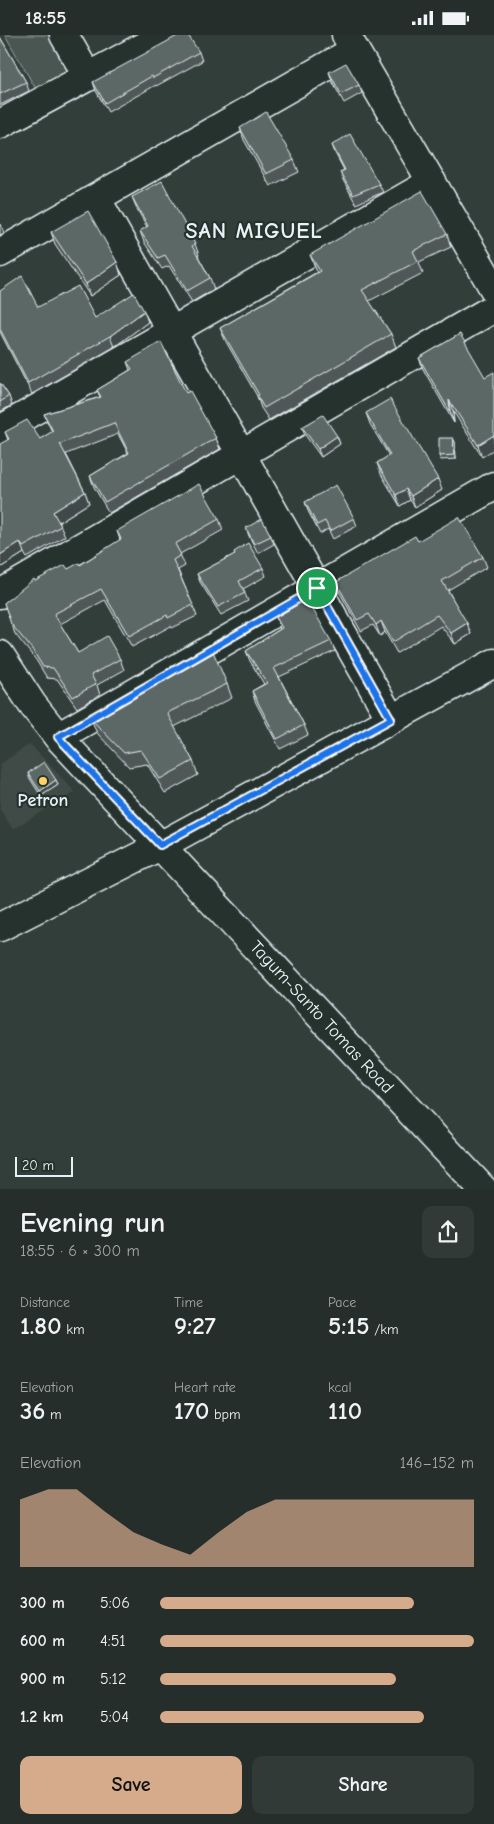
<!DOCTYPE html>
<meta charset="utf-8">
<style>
body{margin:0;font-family:"Comic Neue",sans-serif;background:#323a37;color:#f1f3f6;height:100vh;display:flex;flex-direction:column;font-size:19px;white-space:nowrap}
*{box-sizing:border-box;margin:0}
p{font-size:16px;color:#a4a8a9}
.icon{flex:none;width:28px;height:28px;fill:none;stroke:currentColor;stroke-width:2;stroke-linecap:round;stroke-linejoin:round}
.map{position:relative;height:1154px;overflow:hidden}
.panel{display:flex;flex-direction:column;background:#262e2b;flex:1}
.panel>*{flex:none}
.scale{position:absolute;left:15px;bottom:12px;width:58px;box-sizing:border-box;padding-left:5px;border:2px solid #e8f1f8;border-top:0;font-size:14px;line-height:18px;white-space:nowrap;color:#e8f1f8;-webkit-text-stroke:4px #26332d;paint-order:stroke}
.pin{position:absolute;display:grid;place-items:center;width:42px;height:42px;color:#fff;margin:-21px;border:2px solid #fff;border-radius:50%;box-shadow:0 1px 5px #0007}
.round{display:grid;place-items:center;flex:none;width:52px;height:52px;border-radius:10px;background:#323a37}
.headline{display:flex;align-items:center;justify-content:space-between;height:85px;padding:0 20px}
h1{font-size:28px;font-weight:700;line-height:38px}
.figures{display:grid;grid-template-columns:repeat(3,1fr);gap:8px;height:85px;padding:5px 20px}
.figures div{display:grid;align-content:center}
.figures b{font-size:25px;font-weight:700}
.figures small{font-size:14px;font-weight:400}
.figures p{font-size:14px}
.chart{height:140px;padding:10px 20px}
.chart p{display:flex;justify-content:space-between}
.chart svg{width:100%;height:90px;margin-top:5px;fill:#d6ab8b;opacity:.7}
.action{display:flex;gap:10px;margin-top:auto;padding:10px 20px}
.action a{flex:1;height:58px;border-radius:10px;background:#d6ab8b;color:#111;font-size:20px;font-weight:700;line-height:58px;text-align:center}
.action a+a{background:#323a37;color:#f1f3f6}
ul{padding:0 20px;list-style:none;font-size:16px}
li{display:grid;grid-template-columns:80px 60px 1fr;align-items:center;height:38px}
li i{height:12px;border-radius:6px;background:#d6ab8b}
.status{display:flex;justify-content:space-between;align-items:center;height:35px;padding:0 25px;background:#262e2b;direction:ltr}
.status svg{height:14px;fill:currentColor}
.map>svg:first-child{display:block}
</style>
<div class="status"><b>18:55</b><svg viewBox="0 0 49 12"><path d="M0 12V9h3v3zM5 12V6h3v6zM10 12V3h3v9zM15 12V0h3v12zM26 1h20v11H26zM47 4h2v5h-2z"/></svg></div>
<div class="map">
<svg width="494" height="1154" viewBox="0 0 494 1154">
<rect width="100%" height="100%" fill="#323e39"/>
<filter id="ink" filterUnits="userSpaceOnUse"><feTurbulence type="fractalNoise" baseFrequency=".02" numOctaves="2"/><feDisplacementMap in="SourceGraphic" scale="10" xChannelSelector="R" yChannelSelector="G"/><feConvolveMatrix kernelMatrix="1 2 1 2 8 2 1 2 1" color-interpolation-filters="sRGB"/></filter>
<g filter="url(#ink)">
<!-- built -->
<path fill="#3f4b46" d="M30,709L75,757L13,794L0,775V729Z"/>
<!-- green -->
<path fill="#495651" stroke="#98a4a4" d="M5,0H55L75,35L37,56Z"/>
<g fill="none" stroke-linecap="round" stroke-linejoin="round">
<defs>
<path id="minor" d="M64,0L88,42
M346,0L494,254
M0,89L165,0
M96,163L391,684
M0,218L355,15
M0,395L432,147
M0,559L494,273
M58,702L494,451
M0,892L160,811"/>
<path id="major" d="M0,620L32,669L58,702L483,1154
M160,811L494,628"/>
</defs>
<!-- minor casing -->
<use href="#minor" stroke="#e8f1f8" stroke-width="31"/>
<!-- major casing -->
<use href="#major" stroke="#e8f1f8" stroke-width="31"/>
<!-- minor -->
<use href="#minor" stroke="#26332d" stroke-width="28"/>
<!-- major -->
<use href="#major" stroke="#26332d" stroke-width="28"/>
</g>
<!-- wall -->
<path fill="#4f5957" stroke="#e8f1f8" d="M0,2L26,47L29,56L0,70Z
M199,17L202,26L156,51V50L108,77L96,56L93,47Z
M329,37L359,50L362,58L344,68L332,46Z
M240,93L294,125L299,137L270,151L244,105Z
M332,110L379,149L383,157L356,169L343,145L340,137L344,135L335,118Z
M132,162L195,209L199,220L198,221L210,243L214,254L192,267L169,231L162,234L144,207L140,196L147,192L137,174Z
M51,197L117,227L121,240L90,261L55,209Z
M447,199L451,212L419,227L423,238L369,266L391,299L396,312L269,385L261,373L257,361L225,305L220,293L317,237L315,232L310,220Z
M0,256L38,272L95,283L144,276L148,287L114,312L32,359L0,297Z
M460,299L482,422L453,376L454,388L423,334L419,323Z
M127,327L186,358L216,403L220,414L109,478L94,452L90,441L128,418L118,399L66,419L85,457L89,468L59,487L65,501L27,523L24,518L0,533L8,405L5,397L40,404L52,397L44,379L100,362L97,355L130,335Z
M0,348L9,361L12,370L0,377Z
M366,378L442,455L415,472L410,465L400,471L381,439L377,428L389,421L370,389Z
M302,392L337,401L340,409L321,422L305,400Z
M453,403L455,407L456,424L441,425L439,421Z
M305,467L354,483L357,491L333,504L328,494L320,499L308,476Z
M219,484L223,495L180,519L185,531L178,535L197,581L172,593L171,591L132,612L105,565L60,589L78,618L120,624L124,635L97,650L100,660L77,673L57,644L47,643L36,625L15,599L4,568L35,546L80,530L120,505L117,496Z
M246,493L271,501L274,509L258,518L249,501Z
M418,506L483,522L487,532L448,555L471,599L455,609L441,591L397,618L385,597L380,601L373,590L361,596L340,558L336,547Z
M234,517L263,533L266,541L243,554L248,566L221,580L200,547L197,539L235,519Z
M276,582L331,606L335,616L279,642L304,690L308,700L280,714L255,666L252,656L264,649L250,626L246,616L280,594Z
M227,649L232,663L174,692L193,726L198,740L165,758L147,729L129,732L97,698L91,684Z
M28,738L56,745L58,750L41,761L29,742Z"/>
<!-- shaded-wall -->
<path fill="#404947" stroke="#e8f1f8" d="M1,189L4,198L0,200V190Z
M117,227L121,240L90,261L86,249Z
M144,276L148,287L114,312L110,301Z
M449,365L453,376L454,388L450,377Z
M494,400V414L482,422L478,410Z
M337,401L340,409L321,422L318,414Z
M453,403L455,407L456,424L454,420Z
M438,444L442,455L415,472L411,461Z
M406,454L410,465L400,471L396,460Z
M85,457L89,468L57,488L53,477Z
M20,507L24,518L0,533V520Z
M381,586L385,597L380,601L376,590Z
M467,588L471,599L455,609L451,598Z
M56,745L58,750L41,761L40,756Z"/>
<!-- building -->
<path fill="#5c6865" stroke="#e8f1f8" d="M179,0H188L199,17L153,43L152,41L105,68L93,47Z
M0,2L26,47L0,59Z
M346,28L359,50L341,59L329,37Z
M266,77L294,125L266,139L240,93Z
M350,99L379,149L353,160L340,137L345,135L332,110Z
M162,146L195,209L192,211L210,243L187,256L165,220L158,223L140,196L148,191L132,162Z
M422,156L447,199L413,216L418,226L362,255L391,299L264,373L257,361L259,360L220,293L320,236L310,220Z
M88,176L117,227L86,249L51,197Z
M22,241L38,272L78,251L95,283L134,258L144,276L110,301L28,348L0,294V256Z
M460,299L485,342L494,337V400L478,410L449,365L450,377L419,323Z
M161,307L186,358L190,356L216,403L105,467L90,441L129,418L114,388L60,409L85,457L53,477L61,491L23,512L20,507L0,520V409L9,404L5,397L27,385L40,404L53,396L44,379L101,362L97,355L132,334L127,327Z
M0,348L9,361L0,367Z
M390,364L438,444L411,461L406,454L396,460L377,428L390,420L366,378Z
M323,380L337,401L318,414L302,392Z
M439,403H453L454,420L439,421Z
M199,449L219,484L175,509L181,520L173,525L193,570L168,583L167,580L129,601L101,554L54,579L78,618L107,601L120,624L91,640L96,649L73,662L53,633L43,632L32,614L11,589L4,568L34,544L35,546L65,530L68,534L79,528L80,530L121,504L117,496Z
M336,450L354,483L330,496L325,486L317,490L305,467Z
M459,482L483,522L442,546L467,588L451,598L437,580L393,607L381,586L376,590L369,579L357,585L336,547L415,501L418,506Z
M262,484L271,501L254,509L246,493Z
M248,508L263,533L239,546L245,558L218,572L197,539L235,519L234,517Z
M307,564L331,606L274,633L304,690L277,704L252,656L267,648L246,616L282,593L276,582Z
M212,614L227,649L167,678L193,726L160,744L141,715L124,718L91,684Z
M44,727L56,745L40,756L28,738Z"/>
</g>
<g fill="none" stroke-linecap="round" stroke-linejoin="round" filter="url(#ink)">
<defs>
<path id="route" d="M317,553L391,684L160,810L58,702Z"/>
</defs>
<!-- route casing -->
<use href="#route" stroke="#fff" stroke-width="10"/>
<!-- route -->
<use href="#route" stroke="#1a73e8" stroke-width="6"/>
</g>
<!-- markers -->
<circle fill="#ffd166" stroke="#26332d" stroke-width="2" cx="43" cy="746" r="5"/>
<g text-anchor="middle" stroke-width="4.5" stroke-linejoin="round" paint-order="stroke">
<!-- poi labels -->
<g font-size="18" font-weight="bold" fill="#e8f1f8" stroke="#26332d">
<text x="43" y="771">Petron</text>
</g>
<!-- street labels -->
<g font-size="18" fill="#e8f1f8" stroke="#26332d">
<text transform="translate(322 982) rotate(47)" y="6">Tagum-Santo Tomas Road</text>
</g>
<!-- district labels -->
<g font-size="22" font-weight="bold" letter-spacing="1" fill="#e8f1f8" stroke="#26332d">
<text x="254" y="203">SAN MIGUEL</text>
</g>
</g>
</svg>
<div class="scale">20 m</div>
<div class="pin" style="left:317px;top:553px;background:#1e9e55"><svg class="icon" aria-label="arrive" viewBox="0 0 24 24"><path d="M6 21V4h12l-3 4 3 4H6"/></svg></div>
</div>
<section class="panel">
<div class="headline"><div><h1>Evening run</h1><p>18:55 · 6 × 300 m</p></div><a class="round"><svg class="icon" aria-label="share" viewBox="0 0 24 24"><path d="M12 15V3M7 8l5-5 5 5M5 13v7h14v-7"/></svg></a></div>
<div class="figures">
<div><p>Distance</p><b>1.80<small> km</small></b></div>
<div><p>Time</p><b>9:27</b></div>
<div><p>Pace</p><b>5:15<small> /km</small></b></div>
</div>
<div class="figures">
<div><p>Elevation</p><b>36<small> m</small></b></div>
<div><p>Heart rate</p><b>170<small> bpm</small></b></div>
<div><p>kcal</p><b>110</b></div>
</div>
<div class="chart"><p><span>Elevation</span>146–152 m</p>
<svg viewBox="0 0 160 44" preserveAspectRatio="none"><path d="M0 44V11L10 6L20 6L30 17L40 27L50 33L60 38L70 27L80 17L90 11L100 11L110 11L120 11L130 11L140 11L150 11L160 11V44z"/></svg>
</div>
<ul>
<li><b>300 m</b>5:06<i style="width:81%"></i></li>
<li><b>600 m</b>4:51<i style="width:100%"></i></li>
<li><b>900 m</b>5:12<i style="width:75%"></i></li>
<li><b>1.2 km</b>5:04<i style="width:84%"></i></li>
</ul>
<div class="action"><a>Save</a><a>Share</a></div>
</section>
